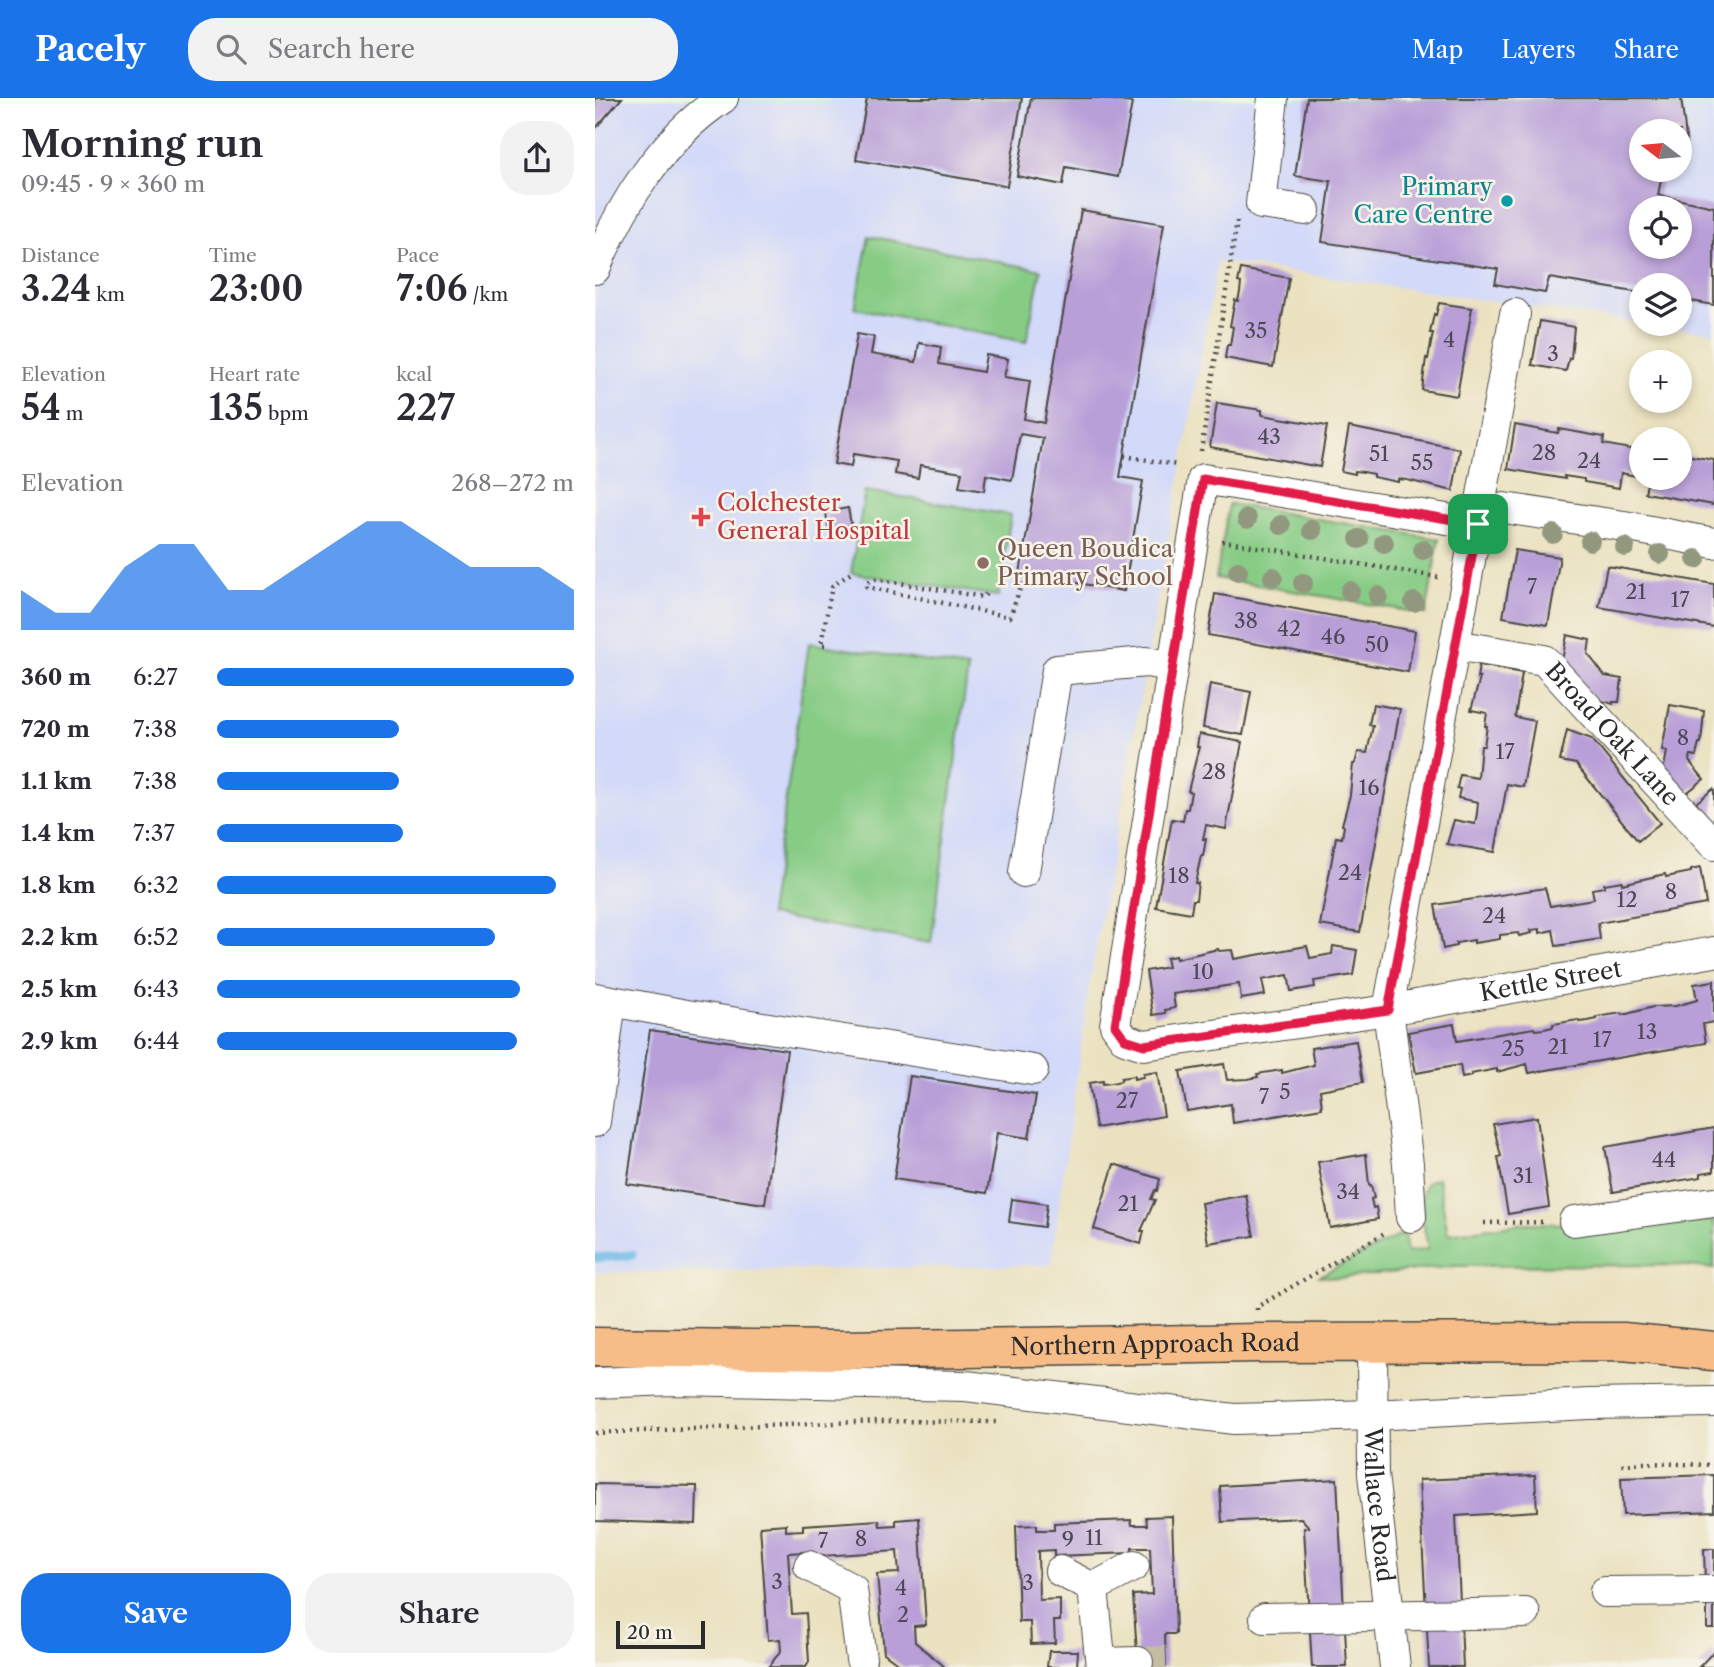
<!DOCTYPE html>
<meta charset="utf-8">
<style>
body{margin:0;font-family:"Libre Caslon Text",serif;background:#f2f2f3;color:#2b2b33;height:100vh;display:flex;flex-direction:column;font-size:26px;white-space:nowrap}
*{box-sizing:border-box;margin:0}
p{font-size:23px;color:#7c7c81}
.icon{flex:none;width:38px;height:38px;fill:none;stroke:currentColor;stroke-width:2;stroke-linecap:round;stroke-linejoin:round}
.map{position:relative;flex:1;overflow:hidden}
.sheet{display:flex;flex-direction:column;background:#fff;width:595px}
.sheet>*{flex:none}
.needle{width:46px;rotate:286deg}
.tools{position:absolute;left:1034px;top:21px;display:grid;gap:14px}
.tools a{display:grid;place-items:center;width:63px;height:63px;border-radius:50%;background:#fff;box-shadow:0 4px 10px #0003;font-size:35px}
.scale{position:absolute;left:21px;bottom:18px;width:89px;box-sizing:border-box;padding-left:7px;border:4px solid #2b2b2b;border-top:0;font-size:19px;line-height:24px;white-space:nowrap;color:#2b2b2b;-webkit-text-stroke:5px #f7f3e8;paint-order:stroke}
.pin{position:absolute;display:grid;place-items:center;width:60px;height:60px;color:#fff;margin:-30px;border-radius:14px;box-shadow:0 4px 10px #0006}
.round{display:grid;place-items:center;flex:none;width:74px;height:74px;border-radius:28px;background:#f2f2f3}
.headline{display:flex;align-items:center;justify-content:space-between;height:119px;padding:0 21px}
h1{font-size:38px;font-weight:600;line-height:52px}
.figures{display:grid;grid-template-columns:repeat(3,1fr);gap:10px;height:119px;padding:7px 21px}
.figures div{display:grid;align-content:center}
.figures b{font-size:35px;font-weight:600}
.figures small{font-size:19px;font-weight:400}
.figures p{font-size:19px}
.chart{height:196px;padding:14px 21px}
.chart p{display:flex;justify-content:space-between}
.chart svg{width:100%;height:126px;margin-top:7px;fill:#1a73e8;opacity:.7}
.primary-button{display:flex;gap:14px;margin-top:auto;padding:14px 21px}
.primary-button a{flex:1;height:80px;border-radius:28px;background:#1a73e8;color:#fff;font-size:28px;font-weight:600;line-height:80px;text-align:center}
.primary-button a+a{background:#f2f2f3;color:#2b2b33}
ul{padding:0 21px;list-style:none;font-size:23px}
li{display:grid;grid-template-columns:112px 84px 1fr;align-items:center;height:52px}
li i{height:18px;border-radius:9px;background:#1a73e8}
header{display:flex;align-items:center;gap:42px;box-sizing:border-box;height:98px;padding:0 35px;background:#1a73e8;color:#fff}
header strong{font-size:33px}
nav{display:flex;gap:38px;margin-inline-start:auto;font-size:24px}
.search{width:490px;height:63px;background:#f2f2f3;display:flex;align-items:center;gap:18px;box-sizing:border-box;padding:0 24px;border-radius:28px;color:#7c7c81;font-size:26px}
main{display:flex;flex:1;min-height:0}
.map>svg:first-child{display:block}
</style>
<header>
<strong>Pacely</strong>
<div class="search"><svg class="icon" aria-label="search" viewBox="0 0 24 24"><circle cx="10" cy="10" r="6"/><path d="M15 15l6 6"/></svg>Search here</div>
<nav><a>Map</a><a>Layers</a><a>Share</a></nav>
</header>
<main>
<section class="sheet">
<div class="headline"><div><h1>Morning run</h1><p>09:45 · 9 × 360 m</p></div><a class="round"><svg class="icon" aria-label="share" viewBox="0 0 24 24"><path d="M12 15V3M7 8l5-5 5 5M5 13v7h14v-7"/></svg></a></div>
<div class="figures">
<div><p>Distance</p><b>3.24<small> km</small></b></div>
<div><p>Time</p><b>23:00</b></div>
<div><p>Pace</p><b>7:06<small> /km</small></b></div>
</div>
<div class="figures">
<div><p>Elevation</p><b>54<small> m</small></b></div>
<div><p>Heart rate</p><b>135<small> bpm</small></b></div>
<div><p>kcal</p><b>227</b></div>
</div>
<div class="chart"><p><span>Elevation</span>268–272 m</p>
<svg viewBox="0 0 160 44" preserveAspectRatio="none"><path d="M0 44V30L10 38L20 38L30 22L40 14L50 14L60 30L70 30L80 22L90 14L100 6L110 6L120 14L130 22L140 22L150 22L160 30V44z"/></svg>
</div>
<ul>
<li><b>360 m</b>6:27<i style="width:100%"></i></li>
<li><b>720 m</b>7:38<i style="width:51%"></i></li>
<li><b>1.1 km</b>7:38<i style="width:51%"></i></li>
<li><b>1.4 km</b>7:37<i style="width:52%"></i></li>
<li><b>1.8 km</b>6:32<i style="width:95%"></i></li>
<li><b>2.2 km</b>6:52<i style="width:78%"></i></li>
<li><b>2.5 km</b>6:43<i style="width:85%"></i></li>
<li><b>2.9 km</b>6:44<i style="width:84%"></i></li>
</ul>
<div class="primary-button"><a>Save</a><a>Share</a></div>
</section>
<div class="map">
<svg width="1119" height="1569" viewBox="0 0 1119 1569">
<rect width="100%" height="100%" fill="#f7f3e8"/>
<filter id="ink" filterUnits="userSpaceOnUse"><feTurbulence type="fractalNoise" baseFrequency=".0143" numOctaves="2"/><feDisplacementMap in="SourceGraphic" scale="14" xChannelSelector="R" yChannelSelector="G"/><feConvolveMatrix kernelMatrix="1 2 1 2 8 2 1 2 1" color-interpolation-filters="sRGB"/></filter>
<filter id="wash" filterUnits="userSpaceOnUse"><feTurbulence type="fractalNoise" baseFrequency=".00686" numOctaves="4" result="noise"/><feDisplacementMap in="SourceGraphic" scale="28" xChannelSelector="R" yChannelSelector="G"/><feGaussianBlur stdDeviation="1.57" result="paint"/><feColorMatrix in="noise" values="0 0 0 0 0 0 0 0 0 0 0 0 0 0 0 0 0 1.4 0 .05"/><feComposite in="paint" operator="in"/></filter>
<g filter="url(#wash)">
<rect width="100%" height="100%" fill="#ebe2c1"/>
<!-- built -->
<path fill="#d2d9f9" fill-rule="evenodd" d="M0,0H1119V235L1055,226H1085V187H1046V225L623,163L494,890L456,1167L0,1175ZM1046,33H1085V72H1046ZM1046,110H1085V149H1046Z"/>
<!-- green -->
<path fill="#87cc85" stroke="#597c58" stroke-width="2" d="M274,138L446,172L431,244L260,210Z
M270,393L416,417L403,498L256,475Z
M634,406L844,441L831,516L621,480Z
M214,545L373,570L336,845L174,817Z
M843,1080L853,1136L931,1125L1013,1127L1119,1123V1171L1084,1167L861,1168L743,1180L724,1178L809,1135L812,1155L833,1151C830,1130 820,1102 833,1083Z"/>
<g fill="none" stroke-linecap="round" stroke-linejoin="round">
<!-- stream -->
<path stroke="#70bae8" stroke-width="9" d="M0,1160L37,1157"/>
</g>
<g id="blocks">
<!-- building -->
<path fill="#b89fd8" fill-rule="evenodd" d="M0,0H27L0,31Z
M272,0H427L412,88L261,62Z
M436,0H508L537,5L523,79L471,69L468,87L422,78Z
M712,0H1086L1092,47H1085V33H1046V72H1068L1063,97L1119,109V207L1085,201V187H1046V195L954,180L950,195L900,186L903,171L727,144L736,83L700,78ZM1046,110H1085V149H1046Z
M486,112L569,126L525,379L548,383L529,493L425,475L448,340L425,336L417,382L391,377L389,393L364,389L367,374L325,367L323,380L300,376L302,363L258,356L256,369L239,366L262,236L279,239L276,256L321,264L324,245L346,249L344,266L388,274L391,257L413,261L409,279L435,283L429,321L449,325Z
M646,171L694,180L678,269L630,260L632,247H635L638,229L635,228L640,202L643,203L645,194L646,185L643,184Z
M844,205L877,210L862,298L827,292L831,260L833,261L838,235H835L839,216L841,217Z
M945,223L979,229L976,260H974L971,273L937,267Z
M622,305L667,312V317L732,328L725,369L615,349Z
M920,327L963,335L964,331L1009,339L1008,346L1046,353V379L1026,375L1024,390L989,384V381L969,378L970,381L913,371Z
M754,329L865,351L858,393L812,382L803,381V384L778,379V376L769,374L760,373V376L746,373Z
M1085,356L1119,362V407L1050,395L1053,380H1085Z
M253,410L257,432L234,436L231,414Z
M920,452L965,459L953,527L908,519Z
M1012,468L1119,486V529L1004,509Z
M620,496L820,533L813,574L613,537Z
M972,537L995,542L993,556L1010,578L1027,581L1024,604H1018V606L998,600L967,563Z
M884,567L927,575L920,619L940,623L928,689L912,686L900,754L852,746L859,722L880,726L882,715L883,704L863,700L865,691L862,690L865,677L883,680L886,648H889L892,628H890L892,615L876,612L885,580H882Z
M615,586L656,594L648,637L608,630Z
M778,606L805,611L765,834L725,827L741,739L747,740L749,728L747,727L755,697L758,666H760L763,654L772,655L778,628L774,627Z
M1075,607L1109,613L1106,645H1104L1101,658L1096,657L1094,663L1109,681L1089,697L1069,670L1072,653L1067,652Z
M972,632L997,641L1065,725L1043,743L981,666L965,663Z
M604,636L647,644L631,731L611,727L608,741H611L608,758H606L600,785H603L602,793L601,802H598L596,815L561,809L577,721L588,723L590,711H593L596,694L593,693L604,649H602Z
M1118,691L1119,693V731L1097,708Z
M1105,770L1111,806L1003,825L1005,841L961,848L958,832L945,835V831L936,832L937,835L924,838L923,835L905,837V841L879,845V842L861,845V848L848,851L840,807L950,790L955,808L999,801L997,791L1009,789V786L1027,783V786L1070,776L1071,779L1096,774V772Z
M712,848L715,860L737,856L738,848L762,852L758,877L719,883L720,889L696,893L693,877L667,882L670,897L646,901L644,886L578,896L580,910L570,912L571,915L558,917L551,873L573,869L571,860L580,858L581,861L623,851L624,853L637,852L639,861Z
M1119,883V924L1108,926L1111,945L934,975L932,966L902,974V971L876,976L877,978L867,980L865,967L821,975L813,934L859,926L862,943L939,930L940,932L949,931L958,929V926L983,922L984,924L993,923L1002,921L1001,919L1027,915L1028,917L1058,909L1081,908L1102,902L1099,886Z
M55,932L192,952L170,1106L32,1086Z
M761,943L768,984L725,992L727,1010L638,1025L636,1006L592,1013L585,973L629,966L632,982L653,981L663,979L662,976L687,972V975L719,967L716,950Z
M562,974L569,1018L501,1030L494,985L508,983V986L517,985L526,983V980L539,978V981L548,979V976Z
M315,978L441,997L434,1040L402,1035L392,1095L299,1081Z
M942,1019L954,1109L913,1116L903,1059L906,1058L898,1026Z
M1119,1030V1073L1106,1075V1079L1018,1094L1010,1049Z
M771,1056L774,1087H776L779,1100L776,1101L778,1110L781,1109L783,1121L735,1130L723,1064Z
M519,1066L565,1081L562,1093L560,1092L556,1101L560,1102L546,1133H549L546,1146L499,1131Z
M651,1097L659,1138L613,1145L606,1105Z
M417,1101L452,1106L449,1129L414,1124Z
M940,1377L942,1413L861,1418L868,1569H834L824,1382Z
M1119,1377V1413L1028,1417L1026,1380Z
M742,1381L752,1569H717L709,1430L714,1429L706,1420L627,1424L625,1388Z
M0,1386L102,1388L101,1426L0,1423Z
M577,1418L581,1536H570L571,1569H543L538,1497L557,1496L555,1450H537V1455L459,1458V1452L443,1453L444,1502L465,1501V1523H459L460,1545L436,1546L435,1524H424L421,1428L442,1427V1432H459V1425L536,1422L537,1427H552L551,1419Z
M324,1420L331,1527L319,1528L320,1544L350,1569H308L289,1555L282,1476L304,1475L302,1453L211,1459L210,1454L193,1455L197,1516L211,1515L214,1564L211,1569H173L186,1553L185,1541L173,1542L165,1428L191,1426V1433L208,1432V1427L284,1422L285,1428L301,1427V1422Z
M1109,1451H1119V1487L1110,1486Z
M1119,1501V1530H1112V1502Z
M454,1553H483L482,1569H452Z
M1119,1553V1569H1104Z"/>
</g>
</g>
<g filter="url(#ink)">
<use href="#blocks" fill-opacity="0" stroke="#484642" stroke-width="2"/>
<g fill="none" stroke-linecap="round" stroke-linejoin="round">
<!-- minor-tunnel -->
<path stroke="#c5bda3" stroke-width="30" stroke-dasharray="30 15" stroke-linecap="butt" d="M543,1564L571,1563"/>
<defs>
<g id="minor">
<path d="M678,0L666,106L710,112"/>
<path d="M0,171C26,106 68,39 128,0"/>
<path id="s1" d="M1119,445L1029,428L909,410L882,426L608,381L520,927L530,941L549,947L793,912L1119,854"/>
<path id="s2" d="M860,547L949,562L1119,747"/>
<path d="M429,774L462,572L551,564L577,568"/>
<path d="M0,900L92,917L438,972"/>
<path d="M0,1024L16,903"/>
<path d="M816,1119L813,1066L793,912L920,216"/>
<path d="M979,1123L1119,1104"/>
<path id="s3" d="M777,1244L778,1376L800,1569"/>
<path d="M0,1285L78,1282L371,1288L639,1321L777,1317L994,1306L1119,1304"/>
<path d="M214,1468L257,1491L266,1561"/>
<path d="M465,1473L498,1490L539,1468"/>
<path d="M498,1490L506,1569"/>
<path d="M1010,1494L1118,1493"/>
<path d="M670,1520L930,1515"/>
<path d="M507,1565L543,1564"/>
</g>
<g id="major">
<path id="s4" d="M0,1249L246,1252L663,1245L1028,1244L1119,1253"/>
</g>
</defs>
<!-- minor casing -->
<use href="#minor" stroke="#484642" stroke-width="32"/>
<!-- major casing -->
<use href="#major" stroke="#484642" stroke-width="41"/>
<!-- path -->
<path stroke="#484642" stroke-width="4.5" stroke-dasharray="2 5" stroke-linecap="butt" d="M606,353L642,123
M529,358L582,367
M627,443L843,479
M391,496L388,499L281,481L272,484V489L415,519L430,476
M230,547H226L237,488L256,475
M889,1125L951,1124
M662,1212V1209L791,1134
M0,1335L285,1323L402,1324
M1027,1367L1049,1365L1119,1367"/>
<!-- minor -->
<use href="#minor" stroke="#fff" stroke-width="30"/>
<!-- major -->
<use href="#major" stroke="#f7bd88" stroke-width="38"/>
</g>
<!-- trees -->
<g fill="#91987d">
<circle cx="652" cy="421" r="10"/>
<circle cx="686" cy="427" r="10"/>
<circle cx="717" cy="432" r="10"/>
<circle cx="958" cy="436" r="10"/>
<circle cx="764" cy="441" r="10"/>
<circle cx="995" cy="443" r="10"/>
<circle cx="789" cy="445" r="10"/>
<circle cx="1030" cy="449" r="10"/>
<circle cx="828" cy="452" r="10"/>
<circle cx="1065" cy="456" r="10"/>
<circle cx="1101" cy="461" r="10"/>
<circle cx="643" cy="473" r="10"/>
<circle cx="678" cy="479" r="10"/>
<circle cx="708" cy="485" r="10"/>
<circle cx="755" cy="493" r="10"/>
<circle cx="783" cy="498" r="10"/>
<circle cx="819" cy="504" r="10"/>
</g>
</g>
<g fill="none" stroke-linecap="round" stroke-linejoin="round" filter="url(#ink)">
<defs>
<path id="route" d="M608,381L883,426L793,912L549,947L530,941L520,927Z"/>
</defs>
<!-- route casing -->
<use href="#route" stroke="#fff" stroke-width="14"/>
<!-- route -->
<use href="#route" stroke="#e11d48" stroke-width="9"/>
</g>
<!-- markers -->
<circle fill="#0f9aa8" stroke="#f7f3e8" stroke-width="2.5" cx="912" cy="103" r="7"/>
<path fill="#e0444e" stroke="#f7f3e8" stroke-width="2.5" d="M102.5 408.5h7v7h7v7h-7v7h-7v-7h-7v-7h7z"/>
<circle fill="#8d6e63" stroke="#f7f3e8" stroke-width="2.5" cx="388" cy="465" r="7"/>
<g text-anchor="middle" stroke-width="5" stroke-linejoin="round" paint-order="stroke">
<!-- number labels -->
<g font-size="21" fill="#4e4856">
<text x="661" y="240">35</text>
<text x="854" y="249">4</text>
<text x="958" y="263">3</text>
<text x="674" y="346">43</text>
<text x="949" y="362">28</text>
<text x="784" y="363">51</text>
<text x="994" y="370">24</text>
<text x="827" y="372">55</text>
<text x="937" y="496">7</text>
<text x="1041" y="501">21</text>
<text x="1085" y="509">17</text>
<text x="651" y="530">38</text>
<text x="694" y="538">42</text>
<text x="738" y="546">46</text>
<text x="782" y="554">50</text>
<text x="1088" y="647">8</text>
<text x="910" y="661">17</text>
<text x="619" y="681">28</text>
<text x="774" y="697">16</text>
<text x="755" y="782">24</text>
<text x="584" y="785">18</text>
<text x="1076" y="801">8</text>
<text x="1032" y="809">12</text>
<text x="899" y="825">24</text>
<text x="608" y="881">10</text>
<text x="1052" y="941">13</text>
<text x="1007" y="949">17</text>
<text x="963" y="956">21</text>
<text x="918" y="958">25</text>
<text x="690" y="1001">5</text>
<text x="669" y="1006">7</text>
<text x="532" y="1010">27</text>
<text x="1069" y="1069">44</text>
<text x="928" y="1085">31</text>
<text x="753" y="1101">34</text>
<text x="533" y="1113">21</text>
<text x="499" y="1447">11</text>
<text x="266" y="1448">8</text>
<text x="473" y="1449">9</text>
<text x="228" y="1450">7</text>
<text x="182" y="1491">3</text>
<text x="433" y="1492">3</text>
<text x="306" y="1497">4</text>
<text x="308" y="1524">2</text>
</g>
<!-- culture labels -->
<g font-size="24" fill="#0d838f" stroke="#f7f3e8" text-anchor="end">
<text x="898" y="97">Primary<tspan x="898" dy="28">Care Centre</tspan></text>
</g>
<!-- health labels -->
<g font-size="24" fill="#be3a42" stroke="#f7f3e8" text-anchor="start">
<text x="122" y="413">Colchester<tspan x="122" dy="28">General Hospital</tspan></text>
</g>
<!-- education labels -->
<g font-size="24" fill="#785e54" stroke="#f7f3e8" text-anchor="start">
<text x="402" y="459">Queen Boudica<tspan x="402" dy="28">Primary School</tspan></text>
</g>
<!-- street labels -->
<g font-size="24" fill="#2b2b2b" stroke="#f7f3e8">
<text dy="8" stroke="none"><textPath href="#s2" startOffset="191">Broad Oak Lane</textPath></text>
<text dy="8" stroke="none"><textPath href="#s1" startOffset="1524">Kettle Street</textPath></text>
<text dy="8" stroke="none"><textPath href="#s4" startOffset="560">Northern Approach Road</textPath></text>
<text dy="8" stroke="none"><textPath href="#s3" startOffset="163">Wallace Road</textPath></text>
</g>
</g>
</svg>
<div class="tools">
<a><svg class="needle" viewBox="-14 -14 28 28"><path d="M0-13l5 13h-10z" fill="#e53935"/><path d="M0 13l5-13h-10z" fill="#7c7c81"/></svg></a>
<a><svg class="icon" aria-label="locate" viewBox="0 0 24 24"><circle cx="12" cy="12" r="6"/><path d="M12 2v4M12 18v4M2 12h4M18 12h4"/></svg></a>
<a><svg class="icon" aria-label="layers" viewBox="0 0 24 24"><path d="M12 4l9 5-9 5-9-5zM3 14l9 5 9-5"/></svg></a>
<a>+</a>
<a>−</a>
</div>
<div class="scale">20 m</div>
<div class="pin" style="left:883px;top:426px;background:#1e9e55"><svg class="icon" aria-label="arrive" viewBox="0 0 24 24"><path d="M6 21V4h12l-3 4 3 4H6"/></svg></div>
</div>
</main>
